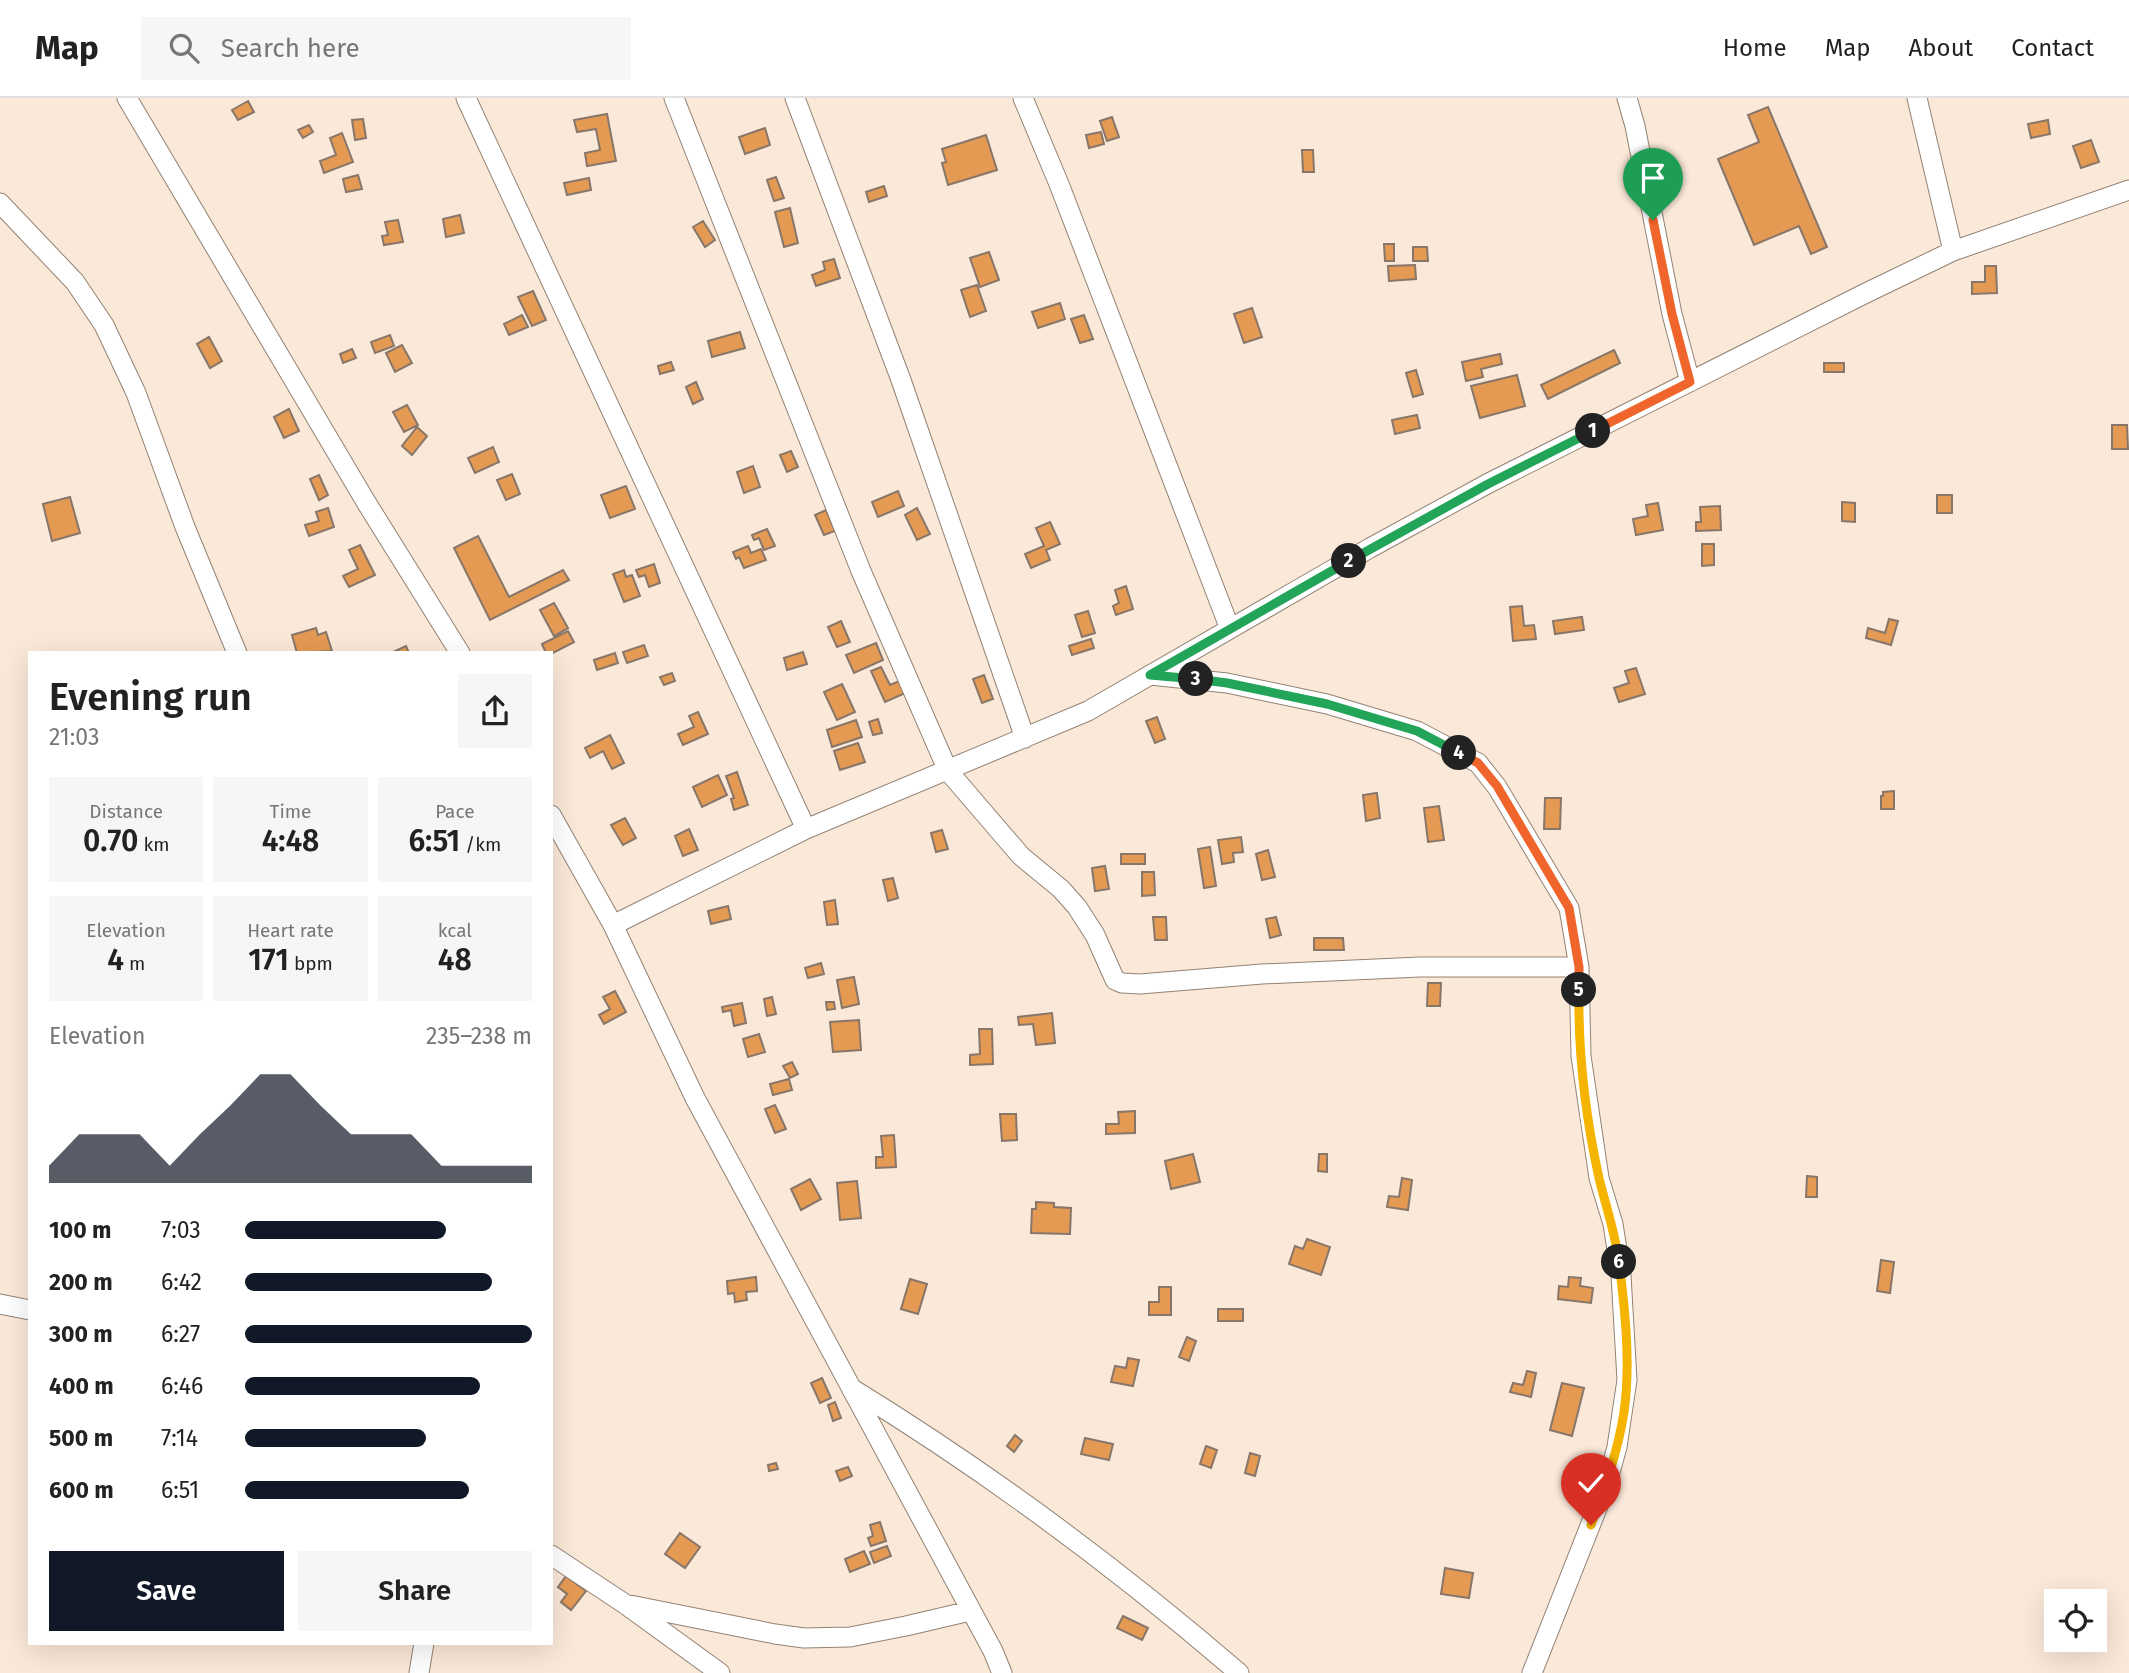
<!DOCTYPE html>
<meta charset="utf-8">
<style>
body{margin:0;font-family:"Fira Sans",sans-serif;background:#f6f6f6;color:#222;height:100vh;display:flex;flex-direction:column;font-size:26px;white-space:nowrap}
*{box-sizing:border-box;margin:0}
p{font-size:23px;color:#767676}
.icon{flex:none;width:38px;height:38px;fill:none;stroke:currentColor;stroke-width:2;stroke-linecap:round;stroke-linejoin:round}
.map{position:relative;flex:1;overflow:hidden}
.drawer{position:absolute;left:28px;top:553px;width:525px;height:994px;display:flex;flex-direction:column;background:#fff;border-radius:0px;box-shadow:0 7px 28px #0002}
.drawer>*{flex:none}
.buttons{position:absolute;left:2044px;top:1491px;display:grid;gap:14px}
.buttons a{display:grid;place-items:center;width:63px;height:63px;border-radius:0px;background:#fff;box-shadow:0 7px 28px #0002;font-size:35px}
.pin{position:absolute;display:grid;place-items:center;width:60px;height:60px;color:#fff;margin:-72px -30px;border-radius:50% 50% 50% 0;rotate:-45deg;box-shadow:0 0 7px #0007}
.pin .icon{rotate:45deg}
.km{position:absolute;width:35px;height:35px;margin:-18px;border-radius:50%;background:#222;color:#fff;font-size:19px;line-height:35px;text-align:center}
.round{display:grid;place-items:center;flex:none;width:74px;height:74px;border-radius:0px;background:#f6f6f6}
.headline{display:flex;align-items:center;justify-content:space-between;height:119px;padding:0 21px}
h1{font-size:38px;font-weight:600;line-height:52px}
.stats{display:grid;grid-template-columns:repeat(3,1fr);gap:10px;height:119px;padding:7px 21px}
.stats div{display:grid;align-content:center;border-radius:0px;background:#f6f6f6;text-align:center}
.stats b{font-size:30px;font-weight:600}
.stats small{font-size:19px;font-weight:400}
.stats p{font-size:19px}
.chart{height:196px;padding:14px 21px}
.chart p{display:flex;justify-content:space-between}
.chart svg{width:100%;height:126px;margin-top:7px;fill:#111827;opacity:.7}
.primary-button{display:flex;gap:14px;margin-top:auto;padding:14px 21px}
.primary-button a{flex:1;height:80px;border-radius:0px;background:#111827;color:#fff;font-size:28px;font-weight:600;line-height:80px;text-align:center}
.primary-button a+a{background:#f6f6f6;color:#222}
ul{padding:0 21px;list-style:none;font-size:23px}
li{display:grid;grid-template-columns:112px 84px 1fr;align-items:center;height:52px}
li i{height:18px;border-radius:9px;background:#111827}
header{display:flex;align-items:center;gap:42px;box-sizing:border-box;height:98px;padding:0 35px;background:#fff;border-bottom:2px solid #e0e0e0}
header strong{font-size:33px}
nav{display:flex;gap:38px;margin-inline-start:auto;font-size:24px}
.search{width:490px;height:63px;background:#f6f6f6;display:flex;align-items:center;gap:18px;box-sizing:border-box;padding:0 24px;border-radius:0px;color:#767676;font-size:26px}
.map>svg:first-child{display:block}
</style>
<header>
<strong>Map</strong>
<div class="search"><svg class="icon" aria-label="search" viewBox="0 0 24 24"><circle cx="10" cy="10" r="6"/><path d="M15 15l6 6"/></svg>Search here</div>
<nav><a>Home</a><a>Map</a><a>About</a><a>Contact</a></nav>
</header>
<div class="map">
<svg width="2129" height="1575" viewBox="0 0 2129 1575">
<rect width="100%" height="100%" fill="#fae8d8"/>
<!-- building -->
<path fill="#e59a54" stroke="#877669" stroke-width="2" d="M248,3L254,14L238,22L232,12Z
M1768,9L1827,149L1811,156L1799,128L1754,147L1718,61L1759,44L1748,17Z
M607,16L616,63L587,68L585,55L600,52L596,31L577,34L574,22Z
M1112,19L1119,39L1107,43L1100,23Z
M363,21L366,40L355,42L352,22Z
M2048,22L2050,36L2031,40L2028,26Z
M309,27L313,34L303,40L298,32Z
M765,30L770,47L745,56L739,39Z
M1101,34L1104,46L1089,50L1086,37Z
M342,35L353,64L324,75L320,63L336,57L330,40Z
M986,37L997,72L948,87L942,65L946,64L942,51Z
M2091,42L2099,64L2081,70L2073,48Z
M1302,52H1313L1314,74H1303Z
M358,77L362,91L346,94L343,81Z
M776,79L784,100L774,103L767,82Z
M589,80L591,92L567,97L564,85Z
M884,88L887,98L869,104L866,94Z
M790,110L798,145L784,149L775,114Z
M460,117L464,135L446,139L443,121Z
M398,122L403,144L384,147L382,138L388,137L385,124Z
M703,123L715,142L705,149L693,129Z
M1384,146H1394V163H1385Z
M1413,149H1427L1428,163H1413Z
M989,154L999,182L980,189L970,160Z
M834,161L840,180L816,188L812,177L825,172L823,164Z
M1415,167L1416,181L1389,183L1388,168Z
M1985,168H1996L1997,195L1972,196V184H1985Z
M977,187L986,213L970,219L961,192Z
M533,193L546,222L532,228L518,199Z
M1060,205L1065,221L1038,230L1032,214Z
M1252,210L1262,239L1244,245L1234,216Z
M522,217L528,229L509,237L504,226Z
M1084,217L1093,241L1080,245L1071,221Z
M740,234L745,250L712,259L708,243Z
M390,237L394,248L375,255L371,244Z
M209,239L222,263L210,270L197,246Z
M402,247L412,265L395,274L386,255Z
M352,251L356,260L343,265L340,256Z
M1614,252L1620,265L1548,301L1541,287Z
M1500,256L1502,266L1481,271L1483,279L1466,283L1462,264Z
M671,264L674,272L660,276L658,268Z
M1824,265H1844V274H1824Z
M1416,272L1423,296L1413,299L1406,275Z
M1517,277L1525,308L1480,320L1471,288Z
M696,284L703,301L693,306L686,289Z
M407,307L418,327L404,334L393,314Z
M289,311L299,333L284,340L274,319Z
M1417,317L1420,330L1395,336L1392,322Z
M2112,327H2127L2128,351H2112Z
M417,329L427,338L412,357L402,348Z
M493,349L499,364L475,375L468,360Z
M791,353L798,369L787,374L780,357Z
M753,368L760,389L744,395L737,374Z
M512,376L520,396L506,402L497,382Z
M319,377L328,397L319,402L310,381Z
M626,388L635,411L610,420L601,397Z
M898,393L904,408L878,419L872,404Z
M1937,397H1952V415H1937Z
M70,399L80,435L52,443L43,406Z
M1842,404L1855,405V424L1842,423Z
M1658,405L1663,432L1636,437L1633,421L1648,418L1646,407Z
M1720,408L1721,432L1696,433V424H1701L1700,409Z
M328,410L334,429L309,438L305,427L319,423L316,414Z
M917,410L930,436L917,442L905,417Z
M826,412L835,433L824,437L815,417Z
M1050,424L1060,446L1046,452L1050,462L1031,470L1025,456L1044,448L1036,430Z
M767,431L775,448L764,452L759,440L754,442L752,437Z
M478,438L509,499L563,472L569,482L490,522L454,450Z
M1702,446H1714V467L1702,468Z
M360,447L375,477L349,489L343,478L358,471L349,452Z
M748,448L751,455L761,451L766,462L744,470L739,459L736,461L733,454Z
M654,466L660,485L649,489L645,477L639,479L636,472Z
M624,472L626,479L632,477L640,498L624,504L613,476Z
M1126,488L1133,511L1116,517L1113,508L1119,505L1115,492Z
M554,505L568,530L554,538L540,512Z
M1522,508L1524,528L1534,527L1536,541L1513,543L1510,509Z
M1088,513L1095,535L1082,539L1075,517Z
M1582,519L1584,532L1555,536L1553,523Z
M1889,521L1898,523L1891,547L1866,540L1868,530L1885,535Z
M841,523L850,544L837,549L828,529Z
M316,530L318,537L326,534L332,553L297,555L292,537Z
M568,533L574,544L551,556L546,555L542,546Z
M1091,541L1094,550L1072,557L1069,548Z
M876,545L883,562L854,575L846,557Z
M644,547L648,558L627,565L623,554Z
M406,548L409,555H391Z
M803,554L807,566L787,572L784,560Z
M615,555L618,565L597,572L594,562Z
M881,569L890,587L904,581L910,593L885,604L871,573Z
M1636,570L1645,596L1619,604L1614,590L1629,585L1625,573Z
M672,575L675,583L664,587L660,579Z
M984,577L993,601L982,605L973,581Z
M842,586L855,614L837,622L824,594Z
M698,614L708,636L683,647L678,636L694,629L689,618Z
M1157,619L1165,641L1155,645L1146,623Z
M878,621L882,635L873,637L869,624Z
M856,622L862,639L832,649L827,632Z
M610,637L624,665L612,671L603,653L590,660L585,650Z
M858,645L865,664L840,672L834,653Z
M737,674L748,707L734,712L731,701L734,700L726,678Z
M718,677L727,697L702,709L693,689Z
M1894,693V711H1881V698H1883V694Z
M1377,695L1380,720L1366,723L1363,697Z
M1545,700H1561L1560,731H1544Z
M1439,708L1444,742L1428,744L1424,710Z
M625,720L636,740L623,747L611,727Z
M689,731L698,752L683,758L675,738Z
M942,732L948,751L936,754L931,735Z
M1241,739L1243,754L1233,755L1234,764L1222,766L1218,742Z
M1210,749L1216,788L1204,790L1198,751Z
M1268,752L1275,779L1262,782L1256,756Z
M1121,756H1145V766H1121Z
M1105,768L1109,791L1095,793L1092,770Z
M1142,774H1154L1155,797L1142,798Z
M893,780L898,800L888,803L883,782Z
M835,802L838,826L827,827L824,804Z
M728,808L731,821L711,826L708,813Z
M1153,819H1166L1167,842H1155Z
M1276,819L1281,837L1270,840L1266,821Z
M1314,840H1343L1344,852H1314Z
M821,865L824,876L808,880L805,870Z
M854,879L859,906L842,910L837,882Z
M1428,885H1441L1440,908H1427Z
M615,893L626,914L604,926L599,917L610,911L603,899Z
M772,899L776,916L767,918L764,901Z
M826,904H834L835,911L827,912Z
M742,905L746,925L734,928L731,912L723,914L722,909Z
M1052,915L1055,945L1036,947L1033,926L1019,927L1018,919Z
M859,922L861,952L833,954L830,924Z
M979,931H992L993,966L970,967V957L980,956Z
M759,936L765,954L748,959L743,941Z
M792,964L798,976L790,980L783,968Z
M789,981L792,992L773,997L770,986Z
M775,1007L786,1031L775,1035L765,1011Z
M1135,1013V1035L1106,1036V1026H1119L1118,1014Z
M1000,1016H1016L1017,1042L1002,1043Z
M894,1037L896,1069L876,1070V1059H883L881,1038Z
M1193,1056L1200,1084L1171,1091L1165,1063Z
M1319,1056H1327V1074L1318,1073Z
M1807,1078L1817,1079V1099H1806Z
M1402,1080L1412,1082L1408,1112L1387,1109L1389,1098L1399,1099Z
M810,1081L821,1101L801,1112L791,1091Z
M857,1083L861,1120L840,1122L837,1085Z
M1036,1104L1054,1105V1109L1071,1110L1070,1136L1031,1135L1032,1111H1036Z
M1307,1141L1330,1149L1321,1177L1289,1166L1295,1148L1303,1151Z
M1881,1162L1894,1164L1890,1195L1877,1193Z
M756,1179L757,1193L746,1194L747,1202L735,1204L734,1195L728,1196L727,1183Z
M1569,1179L1581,1180L1580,1188L1593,1190L1591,1205L1558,1201L1559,1188L1568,1189Z
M910,1181L927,1186L918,1216L901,1211Z
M1159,1189H1171V1217H1149V1204H1159Z
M1218,1211H1243V1223H1218Z
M1187,1239L1196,1243L1189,1263L1179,1259Z
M1128,1260L1139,1262L1133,1288L1111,1284L1115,1268L1126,1270Z
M1527,1273L1536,1275L1531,1299L1510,1294L1513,1285L1523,1287Z
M822,1280L831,1300L820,1305L811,1285Z
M1562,1285L1584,1290L1572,1338L1550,1332Z
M835,1304L841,1320L833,1323L828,1307Z
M1015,1337L1022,1343L1014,1354L1007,1348Z
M1085,1340L1113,1346L1109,1362L1081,1356Z
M1206,1348L1217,1352L1211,1370L1200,1366Z
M1250,1355L1260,1358L1255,1378L1245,1375Z
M776,1365L778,1371L769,1373L768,1367Z
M848,1369L852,1378L840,1383L836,1373Z
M880,1424L886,1443L871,1448L868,1440L873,1438L870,1427Z
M680,1435L700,1449L685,1470L665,1456Z
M887,1448L891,1458L874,1465L870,1454Z
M864,1453L870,1466L850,1474L845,1461Z
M1445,1470L1473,1475L1469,1500L1441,1496Z
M566,1478L586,1493L571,1512L561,1504L567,1496L558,1489Z
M1123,1518L1148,1530L1142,1542L1117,1530Z"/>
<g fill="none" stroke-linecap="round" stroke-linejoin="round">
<defs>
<path id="minor" d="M127,0L366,404L460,555
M466,0L806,731
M674,0L861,473L948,673L1021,758L1061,791L1077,809L1095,837L1115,882L1122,885L1140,886L1262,876L1420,869H1579
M795,0L901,282L1025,640
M1023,0L1059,86L1230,531
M1627,0L1635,28L1672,216L1690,284
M1917,0L1953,153
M0,105L75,184L104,227L136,295L185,429L237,555
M1150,577L1227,585L1327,606L1417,633L1478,665L1497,689L1569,810L1579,869L1581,958L1599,1080L1613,1126L1621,1177L1627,1282L1617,1349L1607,1385L1532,1575
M551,717L613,827L695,1000L993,1553L1002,1575
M613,827L806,731L1088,613L1370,450L1487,386L1866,195L1953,153L2129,92
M0,1206L30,1212
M851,1290C988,1374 1117,1470 1239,1575
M551,1457L625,1506L720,1575
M625,1506L775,1536L804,1540L850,1539L906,1528L970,1513
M419,1575L424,1545"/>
</defs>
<!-- minor casing -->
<use href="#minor" stroke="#938274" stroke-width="21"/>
<!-- minor -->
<use href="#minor" stroke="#fff" stroke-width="19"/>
</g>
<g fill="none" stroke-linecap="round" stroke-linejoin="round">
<defs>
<path id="split-1" d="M1593,333L1690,284L1672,216L1653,122"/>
<path id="split-2" d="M1349,463L1488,386L1593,333"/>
<path id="split-3" d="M1196,581L1150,577L1349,463"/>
<path id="split-4" d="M1196,581L1227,585L1327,606L1417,633L1459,655"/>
<path id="split-5" d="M1459,655L1478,665L1497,688L1569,810L1579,869V892"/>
<path id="split-6" d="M1579,892C1578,953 1586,1021 1599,1080C1606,1109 1615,1134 1619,1164"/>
<path id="split-7" d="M1591,1427C1605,1390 1618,1353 1624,1314C1631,1265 1625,1212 1619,1164"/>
</defs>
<!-- split-1 casing -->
<use href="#split-1" stroke="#fff" stroke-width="14"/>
<!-- split-2 casing -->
<use href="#split-2" stroke="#fff" stroke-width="14"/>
<!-- split-3 casing -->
<use href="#split-3" stroke="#fff" stroke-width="14"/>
<!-- split-4 casing -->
<use href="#split-4" stroke="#fff" stroke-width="14"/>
<!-- split-5 casing -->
<use href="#split-5" stroke="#fff" stroke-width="14"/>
<!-- split-6 casing -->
<use href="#split-6" stroke="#fff" stroke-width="14"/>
<!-- split-7 casing -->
<use href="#split-7" stroke="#fff" stroke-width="14"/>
<!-- split-1 -->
<use href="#split-1" stroke="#f0652b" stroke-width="9"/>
<!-- split-2 -->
<use href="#split-2" stroke="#22a559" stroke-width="9"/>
<!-- split-3 -->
<use href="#split-3" stroke="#22a559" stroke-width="9"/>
<!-- split-4 -->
<use href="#split-4" stroke="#22a559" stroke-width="9"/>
<!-- split-5 -->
<use href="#split-5" stroke="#f0652b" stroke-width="9"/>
<!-- split-6 -->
<use href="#split-6" stroke="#f5b400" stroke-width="9"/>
<!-- split-7 -->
<use href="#split-7" stroke="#f5b400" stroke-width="9"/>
</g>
</svg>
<div class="buttons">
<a><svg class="icon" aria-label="locate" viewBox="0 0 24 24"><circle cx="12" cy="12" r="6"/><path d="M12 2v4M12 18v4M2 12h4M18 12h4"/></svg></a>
</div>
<div class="pin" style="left:1653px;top:122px;background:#1e9e55"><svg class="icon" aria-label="arrive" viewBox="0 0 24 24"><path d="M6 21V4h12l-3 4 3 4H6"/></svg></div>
<div class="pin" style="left:1591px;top:1427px;background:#d93025"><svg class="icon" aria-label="check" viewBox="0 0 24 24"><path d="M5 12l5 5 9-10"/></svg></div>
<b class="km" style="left:1593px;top:333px">1</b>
<b class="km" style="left:1349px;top:463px">2</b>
<b class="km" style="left:1196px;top:581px">3</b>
<b class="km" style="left:1459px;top:655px">4</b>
<b class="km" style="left:1579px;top:892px">5</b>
<b class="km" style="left:1619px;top:1164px">6</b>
<section class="drawer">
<div class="headline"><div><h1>Evening run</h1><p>21:03</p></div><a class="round"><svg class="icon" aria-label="share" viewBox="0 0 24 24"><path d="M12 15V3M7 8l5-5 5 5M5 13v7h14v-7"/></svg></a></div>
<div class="stats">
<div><p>Distance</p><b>0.70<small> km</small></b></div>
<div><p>Time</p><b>4:48</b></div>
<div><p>Pace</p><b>6:51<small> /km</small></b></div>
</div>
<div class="stats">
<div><p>Elevation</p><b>4<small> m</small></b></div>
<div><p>Heart rate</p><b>171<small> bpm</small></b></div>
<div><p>kcal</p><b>48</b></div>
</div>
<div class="chart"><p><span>Elevation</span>235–238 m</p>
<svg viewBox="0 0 160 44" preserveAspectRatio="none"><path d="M0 44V38L10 27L20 27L30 27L40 38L50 27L60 17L70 6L80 6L90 17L100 27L110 27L120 27L130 38L140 38L150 38L160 38V44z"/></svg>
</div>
<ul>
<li><b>100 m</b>7:03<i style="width:70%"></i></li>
<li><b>200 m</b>6:42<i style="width:86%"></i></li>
<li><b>300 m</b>6:27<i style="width:100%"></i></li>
<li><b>400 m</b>6:46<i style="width:82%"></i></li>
<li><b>500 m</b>7:14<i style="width:63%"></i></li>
<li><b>600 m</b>6:51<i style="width:78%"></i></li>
</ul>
<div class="primary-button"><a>Save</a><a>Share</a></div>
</section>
</div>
